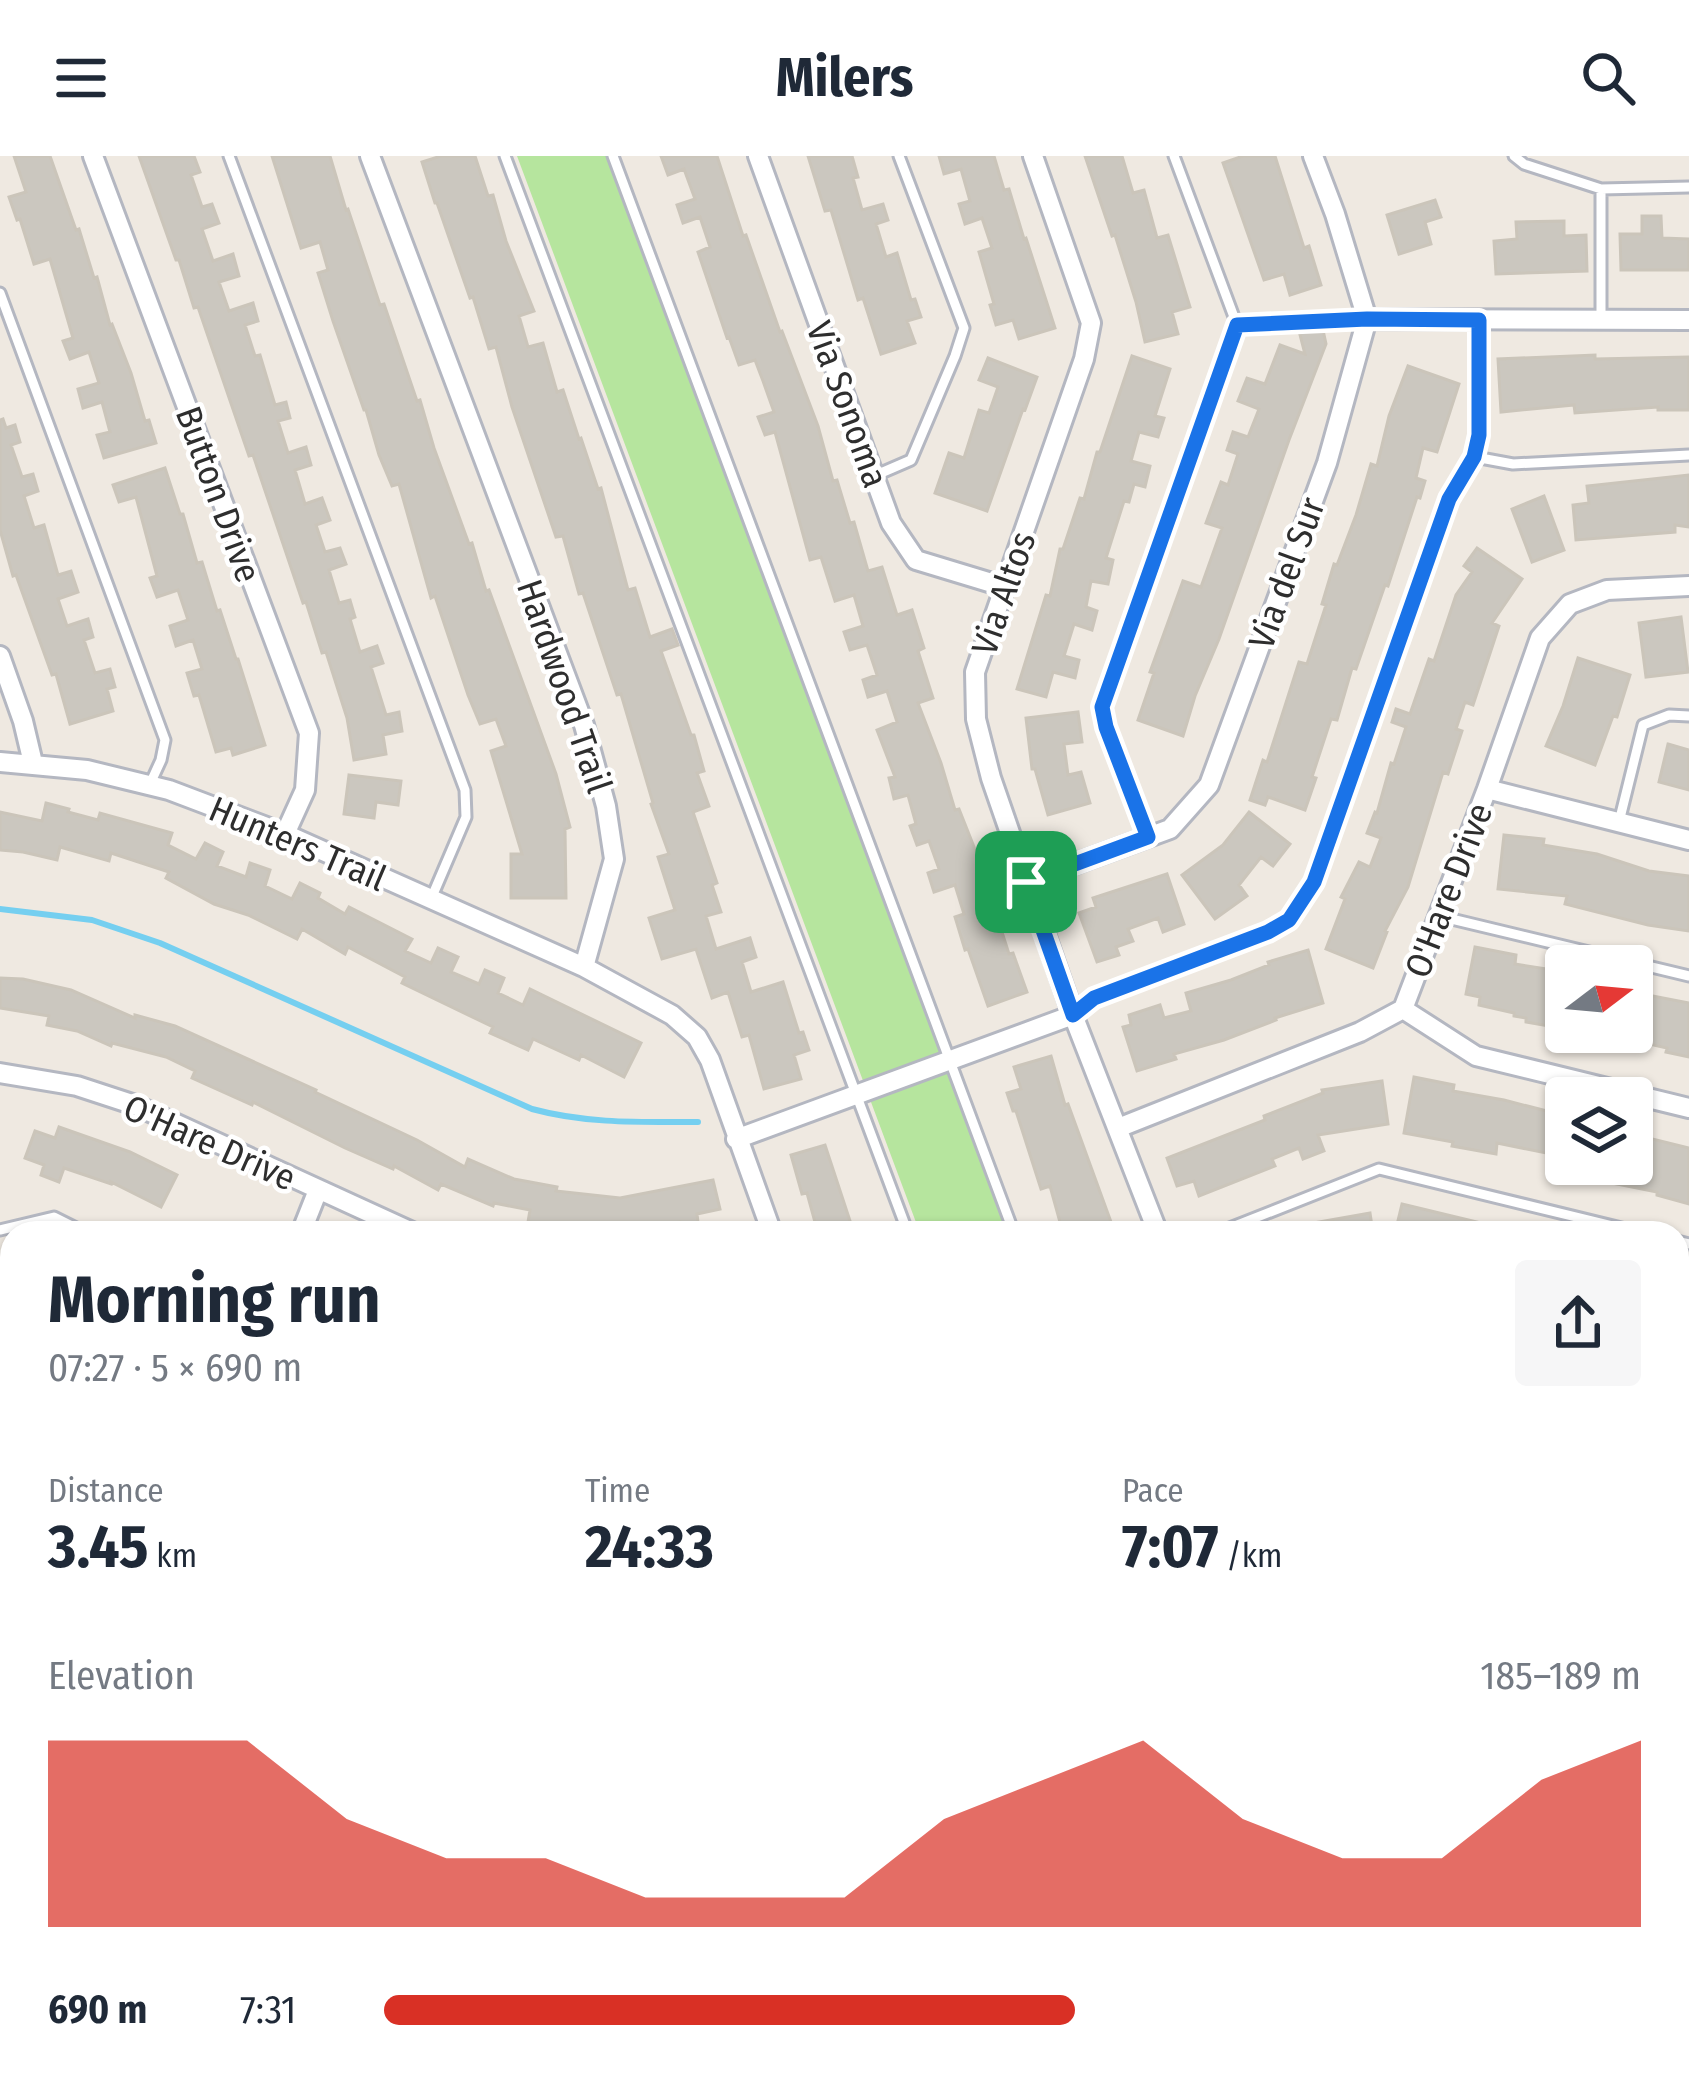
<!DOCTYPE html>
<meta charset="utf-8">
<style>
body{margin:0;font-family:"Fira Sans Condensed",sans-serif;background:#f6f6f7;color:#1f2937;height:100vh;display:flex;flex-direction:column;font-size:45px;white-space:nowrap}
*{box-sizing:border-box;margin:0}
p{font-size:39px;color:#747a83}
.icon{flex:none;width:66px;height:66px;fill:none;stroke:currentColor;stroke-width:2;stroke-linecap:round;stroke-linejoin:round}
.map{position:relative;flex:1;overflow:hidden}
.sheet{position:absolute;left:0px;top:1065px;width:1689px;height:861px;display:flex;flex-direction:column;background:#fff;border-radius:36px 36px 0 0;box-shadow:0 3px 9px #0004}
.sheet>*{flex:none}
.needle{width:78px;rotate:74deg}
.buttons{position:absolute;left:1545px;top:789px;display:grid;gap:24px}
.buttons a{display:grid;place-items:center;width:108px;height:108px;border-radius:12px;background:#fff;box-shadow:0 3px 9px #0004;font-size:60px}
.pin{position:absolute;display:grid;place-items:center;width:102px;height:102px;color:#fff;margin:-51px;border-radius:24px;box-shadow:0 6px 18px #0006}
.round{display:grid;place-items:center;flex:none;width:126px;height:126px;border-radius:12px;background:#f6f6f7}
.head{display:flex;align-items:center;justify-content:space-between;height:204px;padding:0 48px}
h1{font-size:66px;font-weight:700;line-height:90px}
.stats{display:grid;grid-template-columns:repeat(3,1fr);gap:18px;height:204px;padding:12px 48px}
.stats div{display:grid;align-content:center}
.stats b{font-size:60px;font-weight:700}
.stats small{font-size:33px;font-weight:400}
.stats p{font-size:33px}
.chart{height:336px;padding:24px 48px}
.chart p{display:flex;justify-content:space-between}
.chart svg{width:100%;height:216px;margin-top:12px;fill:#d93025;opacity:.7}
ul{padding:0 48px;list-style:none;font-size:39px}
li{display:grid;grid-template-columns:192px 144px 1fr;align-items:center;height:90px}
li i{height:30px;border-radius:15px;background:#d93025}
header{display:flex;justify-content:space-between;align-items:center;height:156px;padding:0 48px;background:#fff;font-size:54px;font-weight:700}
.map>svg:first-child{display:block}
</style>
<header><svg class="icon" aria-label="menu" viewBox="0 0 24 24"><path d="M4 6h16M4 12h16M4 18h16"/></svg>Milers<svg class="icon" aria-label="search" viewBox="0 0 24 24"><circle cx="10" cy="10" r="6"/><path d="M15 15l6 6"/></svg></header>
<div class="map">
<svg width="1689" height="1925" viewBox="0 0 1689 1925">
<rect width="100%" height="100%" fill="#efe9e1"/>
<!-- green -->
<path fill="#b6e59e" d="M517,0H609L1011,1077H920Z
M1689,1863V1925H1477L1515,1914H1677V1867Z
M1232,1914H1323L1327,1925H1236Z"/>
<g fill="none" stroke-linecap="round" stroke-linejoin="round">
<!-- stream -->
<path stroke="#75cff0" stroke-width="6" d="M0,753L92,764L160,787L532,953C587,968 642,966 698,966"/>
</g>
<!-- building -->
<path fill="#cbc7bf" stroke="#cbc5ba" stroke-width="3" d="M14,0H50L76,74L79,73L94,122L97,121L110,169L112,168L131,217L145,265L149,264L156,287L104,302L97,279L110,276L102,246L83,252L78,233L99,227L89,196L70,203L63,185L73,182L50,103L34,108L20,63L17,64L9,41L26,36Z
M139,0H194L200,16L191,19L202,51L212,48L219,67L202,73L213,105L233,98L239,120L219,126L229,155L253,147L258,165L245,169L255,200L260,199L275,249L286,246L290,262L278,265L288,297L306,291L311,309L295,314L305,348L322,342L330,364L316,369L325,396L340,392L346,408L329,414L339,447L350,444L355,461L350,463L360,496L377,490L383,507L371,511L386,559L399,556L402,575L383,579L386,598L354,604L347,562L326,496L322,497L306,446L303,447L253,299L249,300L198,151L194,152L179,104H176Z
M272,0H330L346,54L348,53L380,149L384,148L417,245L420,244L434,292L469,388L472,387L486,435L489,434L556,618L570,671L565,673L566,742H511V698H522L491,595L506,590L496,563L480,568L468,539L435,440L431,442L399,328L392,330L379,299L366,254H364L333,165L318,117L328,114L320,86L301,92Z
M441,0H475L488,40L493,39L506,85L534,155L519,160L528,191L543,187L557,236L563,234L579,283L581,282L598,333L601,332L628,434L635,432L650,481L672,473L678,489L661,495L691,579H694L704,615L697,617L709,650L693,656L717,727L712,729L721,756L706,760L716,793L750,782L756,801L742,806L751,836L783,826L799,877L803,876L809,894L794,899L801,923L764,933L749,879L742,881L728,836L712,842L696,793L662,803L649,762L675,754L658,701L669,698L651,648L653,647L621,538L617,539L583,437L579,438L563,380L556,381L512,251L496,191L489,193L473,141L470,142L437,47H435L422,6Z
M661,0H717L743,80L746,79L780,176L782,175L818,270L833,325L837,324L850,367L854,366L868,415L882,411L897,459L912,454L924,492L918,495L933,542L918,547L941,607L955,654L959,653L978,701L1009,798L1013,797L1027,836L988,850L968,793L965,794L955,761L964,758L955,729L934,736L928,717L939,713L929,685L917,689L910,670L916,668L908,639L894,643L889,622L895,621L877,574L897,566L887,535L868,541L863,524L877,519L867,489L850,494L844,476L863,470L854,439L835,445L821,401L810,404L775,276L765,279L758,261L774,256L763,225L755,204L739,209L729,181L727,182L698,96L710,91L700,61L683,67L677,49L695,43L684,13L668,19Z
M808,0H852L858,21L853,22L862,54L883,48L888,64L876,68L886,101L897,97L911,144L915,143L921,161L907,165L915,187L881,198L863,142L858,144L831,54L825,55Z
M939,0H994L1004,34L1009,33L1024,83L1026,82L1055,172L1019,183L1013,164L996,169L990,149L994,148L979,96L992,92L982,62L965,68L959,48L970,45L961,13L944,18Z
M1085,0H1122L1133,37L1144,34L1157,82L1168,79L1190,151L1172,156L1178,178L1145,186L1136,146L1115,79L1112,80Z
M1243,0H1275L1304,92L1309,90L1321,129L1290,139L1284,118L1264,124L1223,7Z
M1435,44L1441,61L1425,66L1431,88L1399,98L1387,59Z
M1642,60H1661L1662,82L1689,83V114H1621L1620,78H1642Z
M1564,65V80L1586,79L1587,115L1496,118L1494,85L1517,83L1516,66Z
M1323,174L1326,188L1289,284L1219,483L1195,540L1183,580L1138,564L1154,517L1150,516L1183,425L1201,431L1222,372L1206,367L1221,326L1228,329L1238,298L1227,294L1233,276L1248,281L1259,253L1238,245L1247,222L1265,228L1280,189L1305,198L1299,175Z
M1595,199V203L1689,201V254H1658V251L1575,257L1574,249L1501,256L1498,203Z
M1132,200L1170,213L1155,260L1164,262L1158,281L1139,276L1131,305L1150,310L1145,331L1134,328L1129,346L1124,345L1106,402L1113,404L1108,428L1091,425L1086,451L1097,455L1092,474L1074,468L1064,500L1079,504L1075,522L1053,516L1046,541L1017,533L1046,439L1050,440L1060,393H1063L1080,342L1084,343L1097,296H1100Z
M988,202L1037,221L1025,254L1023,253L987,355L935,337L949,297L964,302L979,254L989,257L998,231L979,224Z
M1408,210L1459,228L1437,296L1423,292L1416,322L1425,325L1420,342L1417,341L1388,430L1385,429L1356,513L1352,512L1337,564L1331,563L1312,621L1316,622L1305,654L1268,641L1265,649L1250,644L1263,604L1267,606L1299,506L1307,508L1326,449L1322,448L1334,408L1337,409L1356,359L1371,308L1377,310L1389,260Z
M3,263L6,272L15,269L20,286L11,289L22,321L33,318L38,335L24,340L34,372L44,369L58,419L71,415L78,436L58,443L67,470L88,463L93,481L84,484L95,517L110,513L115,531L107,533L113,555L70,568L56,518L52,519L16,419L13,420L0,374V264Z
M165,312L180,358H183L197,407L202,406L217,455L220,454L236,503H238L265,589L233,599L231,592L216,596L199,539L194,540L187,517L202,513L193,484L176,490L170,470L188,464L178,434L157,441L150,422L157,420L136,341L119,346L113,329Z
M1689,319V371L1675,369V376L1576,384L1573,349L1589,347L1587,330Z
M1544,340L1564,394L1532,406L1512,353Z
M1477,392L1522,423L1492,467L1499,470L1473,549L1465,546L1456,573L1462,575L1448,618L1443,616L1408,731L1385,775L1387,776L1373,812L1326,793L1345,743L1341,741L1359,706L1370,711L1381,682L1367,677L1375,656L1377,657L1391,607L1394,608L1406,571L1392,566L1396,553L1410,558L1429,503L1434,505L1456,439L1472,416L1464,410Z
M1681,461L1688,516L1646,521L1639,467Z
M1578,502L1630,519L1617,561L1613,560L1595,609L1546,590L1563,550Z
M1078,556L1082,586L1064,588L1068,619L1081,616L1090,647L1048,659L1035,613H1032L1026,562Z
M1668,588L1689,594V634L1659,626Z
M349,619L401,625L398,649L376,646L374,662L344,658Z
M46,647L69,653L68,656L98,664L100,657L172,677L168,689L196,703L205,687L223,696L217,710L246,721L250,707L270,714L265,730L292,743L300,727L320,737L318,742L345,758L349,751L412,783L405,795L431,807L438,792L458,801L451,816L479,828L485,814L504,822L498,837L523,849L530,833L641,887L624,921L581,899L579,904L533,883L528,894L490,877L493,871L402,827L405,821L348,791L345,798L302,773L297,783L248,759L214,748L166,722L169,716L111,697L109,705L60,691L57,704L23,696L0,694V656L42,665Z
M1249,656L1290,688L1273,710L1261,701L1239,729L1247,740L1215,763L1182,719L1223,689Z
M1504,679L1544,683L1543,689L1597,698L1649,715L1689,720V775L1648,769L1565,748L1567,740L1498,733Z
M1167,718L1184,768L1163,776L1158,762L1128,773L1133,785L1116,791L1119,799L1097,806L1079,757L1096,751L1093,742Z
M1475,791L1516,799L1515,808L1566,816V873L1526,866V862L1514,860V857L1479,849L1480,841L1466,838Z
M1308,794L1323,847L1275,862L1276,864L1224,884L1174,898L1176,903L1137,915L1123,871L1131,869L1129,859L1160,849L1164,862L1191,855L1186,837L1231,824L1269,809L1268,806Z
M0,822L23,823L71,834L135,862V859L175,870L316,934L315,936L417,984L465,1011L468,1003L514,1023L557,1031L556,1035L620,1042L713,1024L720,1053L697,1058L698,1066L681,1070L680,1066L625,1077L528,1066L530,1054L494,1047L493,1050L441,1028L438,1034L394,1010L393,1013L345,992L253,946L252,949L192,922L195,915L166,901L112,887L111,890L77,875L47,869L49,860L0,852Z
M1632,836L1689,847V901L1666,896L1667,892L1632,884Z
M1051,900L1065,949L1068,948L1115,1077H1063L1050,1030L1041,1033L1016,955H1013L1007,937L1021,933L1014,911Z
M1414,921L1454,929L1453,935L1504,944L1566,960V1001L1497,987L1496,998L1452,990L1453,986L1404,977Z
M1382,925L1388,968L1318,979L1324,995L1303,1003L1299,992L1272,1003L1275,1010L1199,1040L1194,1025L1177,1030L1167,1002L1265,964L1264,960L1323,937L1322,934Z
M59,971L130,996L177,1019L161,1051L111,1026V1028L64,1012L59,1026L41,1019L44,1009L25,1002L35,975L55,982Z
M1632,978L1689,992V1048L1657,1039V1036L1547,1014L1548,1008H1632Z
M825,989L853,1074L842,1077H818L807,1037L802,1038L791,999Z
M1402,1048L1493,1070L1492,1077H1395Z
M1370,1057L1373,1077H1302V1069Z"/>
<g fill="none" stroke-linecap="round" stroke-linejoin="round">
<defs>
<path id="lane" d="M229,0L465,634L466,661L431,743
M505,0L908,1077
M613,0L1014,1077
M1514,0L1524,8L1601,33L1689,31
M0,137L165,584L161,604L150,628
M1601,165V33
M1237,169L1367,163
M1475,301L1479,279V164
M874,320L911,304L955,200L964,172L899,0
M1619,666L1643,569L1669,559L1689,560
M1148,681L1106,571L1102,551L1237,169L1174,0
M1439,760L1689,820
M1073,859L1094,842L1268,776L1289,764L1314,726L1449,343L1475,301L1513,308L1689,299
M0,1074L54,1061L86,1077
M1217,1077L1379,1013L1642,1077
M1677,1085L1689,1088
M1677,1350L1689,1354
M1677,1586L1689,1583
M0,1631L12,1663
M1677,1855L1689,1851
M106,1914L110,1925
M381,1914L386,1925
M660,1914L664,1925
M937,1914L941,1925
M1219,1914L1223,1925
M1327,1914L1331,1925
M1428,1925L1467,1914"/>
<path id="street" d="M93,0L309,577L305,634L285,678
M370,0L584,569L606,650L614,703L584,811
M758,0L891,367L916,404L1005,431
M1033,0L1091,167L1084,203L975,516L976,563L991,622L1073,859L1158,1077
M1367,163L1689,164
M0,500L23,565L33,607
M0,606L87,614L169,634L285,678L584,811L672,859L697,881L710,904L772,1077
M1487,633L1689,684
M1026,726L1170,673L1209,629L1327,307L1367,163L1335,58L1313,0
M1403,853L1476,900L1689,952
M0,917L77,930L135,949L414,1077
M1118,972L1360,876L1403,853L1487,633L1540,482L1570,448L1607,434L1689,430
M736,983L1073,859
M301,1077L318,1034
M0,1118L12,1199
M1677,1219L1689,1222
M1677,1716L1689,1712
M246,1914L250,1925
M518,1914L521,1925
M797,1914L801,1925
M958,1925L995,1914"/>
</defs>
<!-- lane casing -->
<use href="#lane" stroke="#b4b7c1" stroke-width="15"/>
<!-- street casing -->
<use href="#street" stroke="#b4b7c1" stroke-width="24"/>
<!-- lane -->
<use href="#lane" stroke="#fff" stroke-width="9"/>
<!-- street -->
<use href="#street" stroke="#fff" stroke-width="18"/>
</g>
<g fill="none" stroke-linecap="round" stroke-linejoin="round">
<defs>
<path id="route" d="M1367,163L1479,164V279L1474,301L1449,343L1314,726L1289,764L1268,776L1094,842L1073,859L1026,726L1148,681L1106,571L1102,551L1237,169Z"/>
</defs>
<!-- route casing -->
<use href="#route" stroke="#fff" stroke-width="24"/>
<!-- route -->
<use href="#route" stroke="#1a73e8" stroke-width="15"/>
</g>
<g text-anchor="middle" stroke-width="9" stroke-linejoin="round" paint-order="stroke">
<!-- street labels -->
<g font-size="36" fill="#2e2e2e" stroke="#fff">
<text transform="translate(848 248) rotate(70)" y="13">Via Sonoma</text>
<text transform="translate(219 338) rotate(70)" y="13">Button Drive</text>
<text transform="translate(1286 417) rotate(-70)" y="13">Via del Sur</text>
<text transform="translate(1003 437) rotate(-71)" y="13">Via Altos</text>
<text transform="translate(565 530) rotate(71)" y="13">Hardwood Trail</text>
<text transform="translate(298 687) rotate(23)" y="13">Hunters Trail</text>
<text transform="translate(1448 734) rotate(-69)" y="13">O'Hare Drive</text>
<text transform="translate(210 986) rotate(24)" y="13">O'Hare Drive</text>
</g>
</g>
</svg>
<div class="buttons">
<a><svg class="needle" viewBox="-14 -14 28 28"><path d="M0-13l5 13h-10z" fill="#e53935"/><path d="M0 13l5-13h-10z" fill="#747a83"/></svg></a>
<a><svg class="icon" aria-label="layers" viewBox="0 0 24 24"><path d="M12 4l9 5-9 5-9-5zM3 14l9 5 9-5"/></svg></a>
</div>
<div class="pin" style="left:1026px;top:726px;background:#1e9e55"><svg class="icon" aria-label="arrive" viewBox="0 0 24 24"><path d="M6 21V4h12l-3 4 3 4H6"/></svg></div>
<section class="sheet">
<div class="head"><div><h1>Morning run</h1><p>07:27 · 5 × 690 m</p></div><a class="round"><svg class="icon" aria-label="share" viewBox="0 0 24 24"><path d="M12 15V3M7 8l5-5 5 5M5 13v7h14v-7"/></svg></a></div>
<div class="stats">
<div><p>Distance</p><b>3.45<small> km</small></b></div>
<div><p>Time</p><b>24:33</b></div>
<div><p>Pace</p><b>7:07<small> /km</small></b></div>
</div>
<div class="chart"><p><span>Elevation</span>185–189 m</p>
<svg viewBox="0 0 160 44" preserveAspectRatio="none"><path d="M0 44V6L10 6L20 6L30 22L40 30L50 30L60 38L70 38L80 38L90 22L100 14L110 6L120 22L130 30L140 30L150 14L160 6V44z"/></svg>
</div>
<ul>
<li><b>690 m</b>7:31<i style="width:55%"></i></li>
</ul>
</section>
</div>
